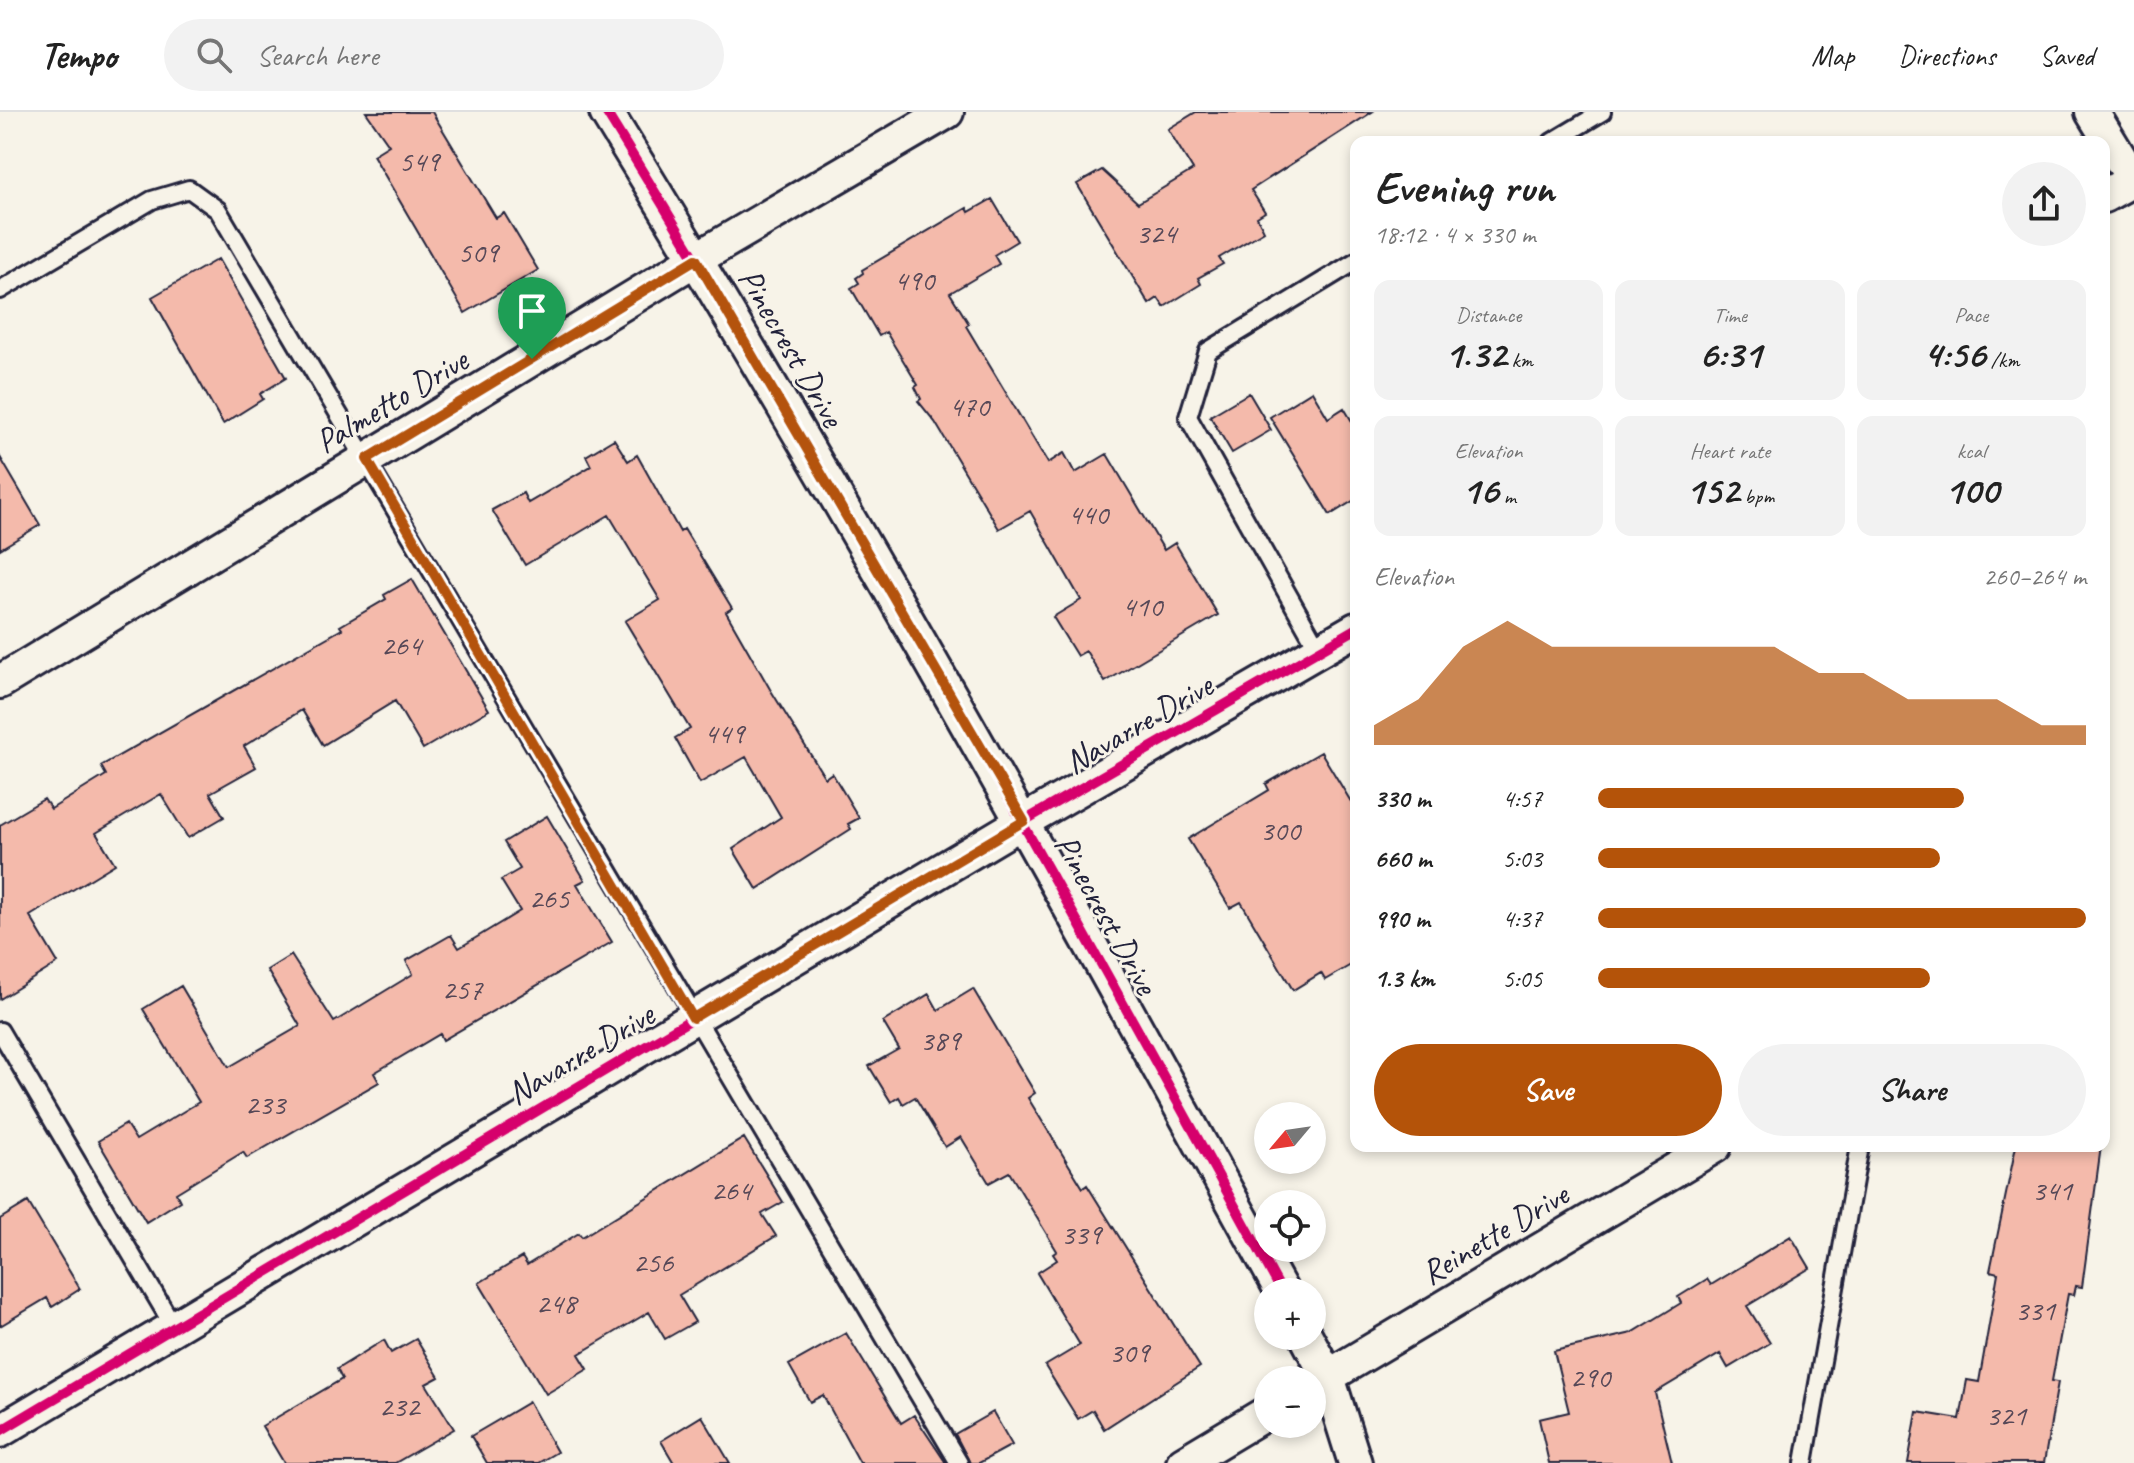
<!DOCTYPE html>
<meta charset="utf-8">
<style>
body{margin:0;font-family:Caveat,sans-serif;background:#f2f2f2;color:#222;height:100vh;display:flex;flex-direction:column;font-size:30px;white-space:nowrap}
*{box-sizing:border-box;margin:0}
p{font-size:26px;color:#767676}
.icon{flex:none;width:44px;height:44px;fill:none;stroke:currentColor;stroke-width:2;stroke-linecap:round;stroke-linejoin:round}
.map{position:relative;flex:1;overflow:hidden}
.drawer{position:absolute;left:1350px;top:24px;width:760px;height:1016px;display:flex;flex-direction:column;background:#fff;border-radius:16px;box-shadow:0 4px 12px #0003}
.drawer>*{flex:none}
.needle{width:52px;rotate:241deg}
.controls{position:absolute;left:1254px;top:990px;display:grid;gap:16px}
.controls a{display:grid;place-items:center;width:72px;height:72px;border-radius:50%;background:#fff;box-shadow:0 4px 12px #0003;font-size:40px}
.pin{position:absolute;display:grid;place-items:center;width:68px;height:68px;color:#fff;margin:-82px -34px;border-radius:50% 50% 50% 0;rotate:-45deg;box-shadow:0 0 8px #0007}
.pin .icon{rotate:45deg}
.round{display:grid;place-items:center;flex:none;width:84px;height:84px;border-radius:42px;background:#f2f2f2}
.headline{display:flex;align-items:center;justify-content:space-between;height:136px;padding:0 24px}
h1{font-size:44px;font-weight:800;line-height:60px}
.figures{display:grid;grid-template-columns:repeat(3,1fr);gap:12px;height:136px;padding:8px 24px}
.figures div{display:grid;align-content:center;border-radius:16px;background:#f2f2f2;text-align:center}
.figures b{font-size:40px;font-weight:800}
.figures small{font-size:22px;font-weight:400}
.figures p{font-size:22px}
.chart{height:224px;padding:16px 24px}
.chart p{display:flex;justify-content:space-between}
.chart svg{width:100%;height:144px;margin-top:8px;fill:#b45309;opacity:.7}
.button{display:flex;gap:16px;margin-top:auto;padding:16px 24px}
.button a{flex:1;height:92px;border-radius:48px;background:#b45309;color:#fff;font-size:32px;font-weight:800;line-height:92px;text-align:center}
.button a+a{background:#f2f2f2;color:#222}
ul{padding:0 24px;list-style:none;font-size:26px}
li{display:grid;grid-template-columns:128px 96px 1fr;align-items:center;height:60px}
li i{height:20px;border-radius:10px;background:#b45309}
header{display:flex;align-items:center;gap:48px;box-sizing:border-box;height:112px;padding:0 40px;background:#fff;border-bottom:2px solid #e0e0e0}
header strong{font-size:38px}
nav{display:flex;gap:44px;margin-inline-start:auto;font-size:28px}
.search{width:560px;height:72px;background:#f2f2f2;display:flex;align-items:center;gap:20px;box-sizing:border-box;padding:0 28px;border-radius:44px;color:#767676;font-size:30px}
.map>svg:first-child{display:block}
</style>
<header>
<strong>Tempo</strong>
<div class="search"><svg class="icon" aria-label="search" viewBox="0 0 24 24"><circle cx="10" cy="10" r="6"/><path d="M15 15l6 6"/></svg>Search here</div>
<nav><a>Map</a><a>Directions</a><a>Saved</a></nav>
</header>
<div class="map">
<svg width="2134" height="1351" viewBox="0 0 2134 1351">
<rect width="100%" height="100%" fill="#f7f3e8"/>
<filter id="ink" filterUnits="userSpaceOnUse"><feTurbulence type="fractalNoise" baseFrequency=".0125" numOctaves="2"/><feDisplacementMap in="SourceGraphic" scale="16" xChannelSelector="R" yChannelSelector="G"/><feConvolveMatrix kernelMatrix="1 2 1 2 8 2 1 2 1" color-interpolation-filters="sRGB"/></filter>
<g filter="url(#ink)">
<!-- building -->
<path fill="#f4baab" stroke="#22223b" stroke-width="2" d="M366,0H432L496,106L504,101L538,158L465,201L373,43L389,33Z
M1196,0H1372L1251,78L1265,100L1257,105L1264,119L1219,146L1223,152L1198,166L1201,172L1164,195L1158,186L1149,192L1077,72L1102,58L1138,91L1193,58L1168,17Z
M992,87L1017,129L994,143L999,152L950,181L969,212L966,214L1048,351L1064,341L1075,361L1107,342L1164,438L1175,431L1218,503L1105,570L1086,539L1077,544L1053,505L1081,488L1030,399L999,417L935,310L918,289L921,287L915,275L918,273L886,220L879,224L851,176L859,171L856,166L863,161L862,158L967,96L969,100Z
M218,147L286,266L260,282L263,287L223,312L152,185Z
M1312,279L1328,306L1344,296L1356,316V387L1330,403L1270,305Z
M1249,281L1271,318L1232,341L1210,304Z
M614,327L628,349L637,343L680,420L684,417L732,496L726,500L770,577L825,666L832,661L859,706L848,712L851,717L757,777L733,737L781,705L746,645L700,671L675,626L690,617L625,509L660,488L609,403L525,453L492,398L523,381L528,391L591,354L586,344Z
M0,345L40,413L0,437Z
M412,467L489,598L423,637L395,589L323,633L302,598L244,634L256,655L210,681L224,705L188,726L161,682L96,721L115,752L30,804L58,851L0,887V713L44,687L51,697L106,663L101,654L342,517L340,514L386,487L384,483Z
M1321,640L1356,698V850L1325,868L1321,861L1293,878L1241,790L1230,796L1188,727L1269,678L1266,672Z
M547,704L585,768L577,772L612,830L443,928L440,922L374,961L379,970L247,1046L243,1040L176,1081L180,1089L146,1110L98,1029L126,1012L136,1028L199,990L143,897L181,874L229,955L300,914L267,858L291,843L334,910L413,862L406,849L451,823L459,836L520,799L501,768L520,757L504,730Z
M973,877L1035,981L1028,986L1083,1076L1087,1073L1200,1255L1104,1317L1093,1298L1078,1307L1045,1254L1080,1233L1037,1161L1057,1148L1053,1142L1057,1139L1009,1060L989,1071L961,1025L945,1035L915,985L903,992L899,985L891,990L869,954L899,937L883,910L929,882L938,898Z
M744,1026L783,1090L762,1102L776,1124L679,1183L695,1210L665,1227L649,1200L579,1242L588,1257L546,1282L479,1171L522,1145L527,1153L579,1121L582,1125Z
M2016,1034H2101L2082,1175L2076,1174L2074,1183L2068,1182L2052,1269L2058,1270L2044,1351H1908L1917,1300L1960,1307L1967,1268L1979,1270L1998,1161L1990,1159Z
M28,1090L80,1177L52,1195L47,1186L0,1214V1107Z
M1791,1124L1810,1156L1747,1194L1770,1231L1728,1256L1720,1242L1655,1281L1672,1351H1549L1539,1307L1569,1300L1554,1239L1632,1221L1681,1191L1678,1185L1707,1167L1711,1173Z
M846,1221L901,1311L914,1303L946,1351H860L823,1283L810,1290L789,1253Z
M416,1227L439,1265L426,1272L454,1317L395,1351H284L262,1314L342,1267L337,1257L384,1228L391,1241Z
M529,1290L557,1340L538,1351H487L471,1324Z
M993,1300L1012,1333L979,1351H970L955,1322Z
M702,1304L730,1351H674L661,1329Z"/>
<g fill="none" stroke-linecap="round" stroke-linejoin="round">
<defs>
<path id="service" d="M1552,30L1602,0
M0,178L152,88L189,77L218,98L959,1351
M1319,538L1188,305L1208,239L1356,149
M0,919L174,1215
M1804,1351L1860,1034"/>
<path id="minor" d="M606,0C844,386 1064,782 1282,1180
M2092,0L2134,69
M2104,84L2133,68
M0,570L696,147L947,0
M1306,1224L1328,1265L1355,1351
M1312,1274L1715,1034
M0,1319L1024,709L1356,517
M1183,1351L1268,1300"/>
</defs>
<!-- service casing -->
<use href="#service" stroke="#22223b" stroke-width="22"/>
<!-- minor casing -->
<use href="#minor" stroke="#22223b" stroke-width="38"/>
<!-- service -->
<use href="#service" stroke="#f7f3e8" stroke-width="16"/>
<!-- minor -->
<use href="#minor" stroke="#f7f3e8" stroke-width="32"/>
<defs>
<path id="cycleway" d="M606,0C844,386 1064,782 1282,1180
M0,1319L1024,709L1356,517"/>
</defs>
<!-- cycleway casing -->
<use href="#cycleway" stroke="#f7f3e8" stroke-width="15"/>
<!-- cycleway -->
<use href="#cycleway" stroke="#d6006c" stroke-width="10"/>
</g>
</g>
<g fill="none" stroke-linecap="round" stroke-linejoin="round" filter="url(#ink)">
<defs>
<path id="route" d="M696,147L1024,709L693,906L367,347Z"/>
</defs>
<!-- route casing -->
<use href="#route" stroke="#fff" stroke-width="16"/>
<!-- route -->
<use href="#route" stroke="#b45309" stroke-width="10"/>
</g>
<g text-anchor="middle" stroke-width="6" stroke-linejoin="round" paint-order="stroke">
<!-- number labels -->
<g font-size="30" fill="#564857">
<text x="419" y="59">549</text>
<text x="1156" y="131">324</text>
<text x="478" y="150">509</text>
<text x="914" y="178">490</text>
<text x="969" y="304">470</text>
<text x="1088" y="412">440</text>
<text x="1142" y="504">410</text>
<text x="401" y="543">264</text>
<text x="724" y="631">449</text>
<text x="1280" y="728">300</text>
<text x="549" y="796">265</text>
<text x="462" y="887">257</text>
<text x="940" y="938">389</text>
<text x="265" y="1002">233</text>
<text x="731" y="1088">264</text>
<text x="2052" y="1088">341</text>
<text x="1081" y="1132">339</text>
<text x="653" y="1160">256</text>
<text x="556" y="1201">248</text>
<text x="2035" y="1208">331</text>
<text x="1129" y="1250">309</text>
<text x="1590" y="1275">290</text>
<text x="399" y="1304">232</text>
<text x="2006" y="1313">321</text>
</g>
<!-- street labels -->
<g font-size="34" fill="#22223b" stroke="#f7f3e8">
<text transform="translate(792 235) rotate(60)" y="12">Pinecrest Drive</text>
<text transform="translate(391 288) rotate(-31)" y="12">Palmetto Drive</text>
<text transform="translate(1138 611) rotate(-30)" y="12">Navarre Drive</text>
<text transform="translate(1107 802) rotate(61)" y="12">Pinecrest Drive</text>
<text transform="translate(580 941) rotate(-31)" y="12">Navarre Drive</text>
<text transform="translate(1494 1121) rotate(-31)" y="12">Reinette Drive</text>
</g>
</g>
</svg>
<div class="controls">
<a><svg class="needle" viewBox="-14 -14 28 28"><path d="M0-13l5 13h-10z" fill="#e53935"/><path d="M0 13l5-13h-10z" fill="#767676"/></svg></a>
<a><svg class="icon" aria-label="locate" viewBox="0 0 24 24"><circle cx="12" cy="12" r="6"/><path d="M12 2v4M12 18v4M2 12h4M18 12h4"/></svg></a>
<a>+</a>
<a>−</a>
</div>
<div class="pin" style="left:532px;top:247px;background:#1e9e55"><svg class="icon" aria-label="arrive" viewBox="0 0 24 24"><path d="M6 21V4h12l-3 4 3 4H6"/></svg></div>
<section class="drawer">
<div class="headline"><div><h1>Evening run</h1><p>18:12 · 4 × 330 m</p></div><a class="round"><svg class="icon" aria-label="share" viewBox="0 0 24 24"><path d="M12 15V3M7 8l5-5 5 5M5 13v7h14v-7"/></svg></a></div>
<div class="figures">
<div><p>Distance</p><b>1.32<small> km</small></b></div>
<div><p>Time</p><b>6:31</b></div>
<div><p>Pace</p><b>4:56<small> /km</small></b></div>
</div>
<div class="figures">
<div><p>Elevation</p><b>16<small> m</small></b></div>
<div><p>Heart rate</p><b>152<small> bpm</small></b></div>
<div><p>kcal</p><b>100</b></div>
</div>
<div class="chart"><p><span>Elevation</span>260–264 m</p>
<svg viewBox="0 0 160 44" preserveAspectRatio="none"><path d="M0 44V38L10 30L20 14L30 6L40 14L50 14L60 14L70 14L80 14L90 14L100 22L110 22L120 30L130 30L140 30L150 38L160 38V44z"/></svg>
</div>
<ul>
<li><b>330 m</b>4:57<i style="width:75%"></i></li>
<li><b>660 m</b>5:03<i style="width:70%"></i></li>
<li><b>990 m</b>4:37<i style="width:100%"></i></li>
<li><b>1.3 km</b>5:05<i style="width:68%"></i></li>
</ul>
<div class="button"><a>Save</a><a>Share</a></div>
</section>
</div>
